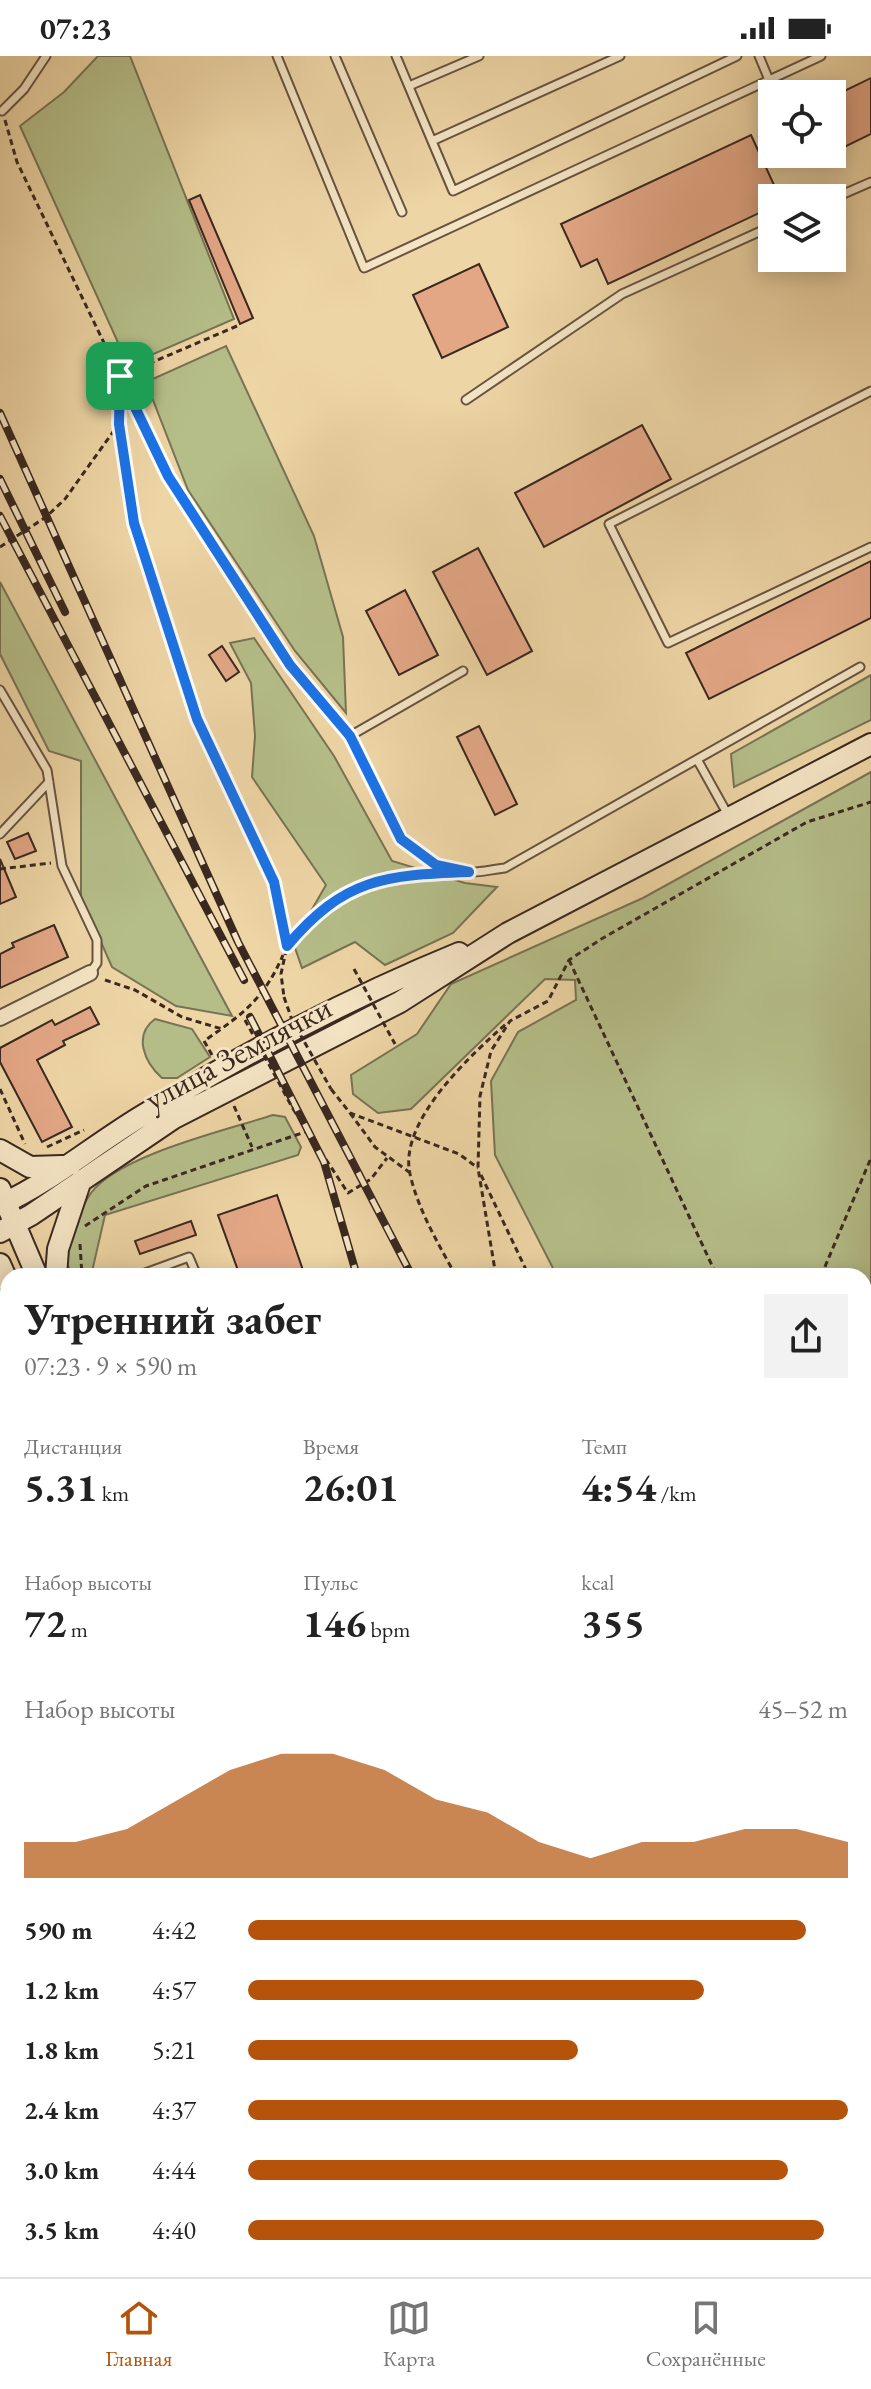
<!DOCTYPE html>
<html lang="ru">
<meta charset="utf-8">
<style>
body{margin:0;font-family:"EB Garamond",serif;background:#f2f2f2;color:#222;height:100vh;display:flex;flex-direction:column;font-size:30px;white-space:nowrap}
*{box-sizing:border-box;margin:0}
p{font-size:26px;color:#767676}
.icon{flex:none;width:44px;height:44px;fill:none;stroke:currentColor;stroke-width:2;stroke-linecap:round;stroke-linejoin:round}
.map{position:relative;flex:1;overflow:hidden}
.drawer{position:absolute;left:0px;top:1212px;width:872px;height:1010px;display:flex;flex-direction:column;background:#fff;border-radius:24px 24px 0 0;box-shadow:0 4px 20px #0003}
.drawer>*{flex:none}
.fabs{position:absolute;left:758px;top:24px;display:grid;gap:16px}
.fabs a{display:grid;place-items:center;width:88px;height:88px;border-radius:0px;background:#fff;box-shadow:0 4px 20px #0003;font-size:40px}
.pin{position:absolute;display:grid;place-items:center;width:68px;height:68px;color:#fff;margin:-34px;border-radius:16px;box-shadow:0 4px 12px #0006}
.round{display:grid;place-items:center;flex:none;width:84px;height:84px;border-radius:0px;background:#f2f2f2}
.head{display:flex;align-items:center;justify-content:space-between;height:136px;padding:0 24px}
h1{font-size:44px;font-weight:700;line-height:60px}
.metrics{display:grid;grid-template-columns:repeat(3,1fr);gap:12px;height:136px;padding:8px 24px}
.metrics div{display:grid;align-content:center}
.metrics b{font-size:40px;font-weight:700}
.metrics small{font-size:22px;font-weight:400}
.metrics p{font-size:22px}
.chart{height:224px;padding:16px 24px}
.chart p{display:flex;justify-content:space-between}
.chart svg{width:100%;height:144px;margin-top:8px;fill:#b45309;opacity:.7}
ul{padding:0 24px;list-style:none;font-size:26px}
li{display:grid;grid-template-columns:128px 96px 1fr;align-items:center;height:60px}
li i{height:20px;border-radius:10px;background:#b45309}
.status{display:flex;justify-content:space-between;align-items:center;height:56px;padding:0 40px;background:#fff;direction:ltr}
.status svg{height:22px;fill:currentColor}
.dock{display:flex;justify-content:space-around;align-items:center;height:112px;border-top:2px solid #e0e0e0;background:#fff;font-size:22px;color:#767676}
.dock a{display:grid;justify-items:center;gap:4px}
.dock .on{color:#b45309}
.map>svg:first-child{display:block}
</style>
<div class="status"><b>07:23</b><svg viewBox="0 0 49 12"><path d="M0 12V9h3v3zM5 12V6h3v6zM10 12V3h3v9zM15 12V0h3v12zM26 1h20v11H26zM47 4h2v5h-2z"/></svg></div>
<div class="map">
<svg width="871" height="2221" viewBox="0 0 871 2221">
<rect width="100%" height="100%" fill="#eed5a5"/>
<filter id="stains"><feTurbulence type="fractalNoise" baseFrequency=".0025" numOctaves="4"/><feColorMatrix values="0 0 0 0 .2 0 0 0 0 .09 0 0 0 0 .02 0 0 0 .5 -.17"/></filter>
<radialGradient id="worn" r=".72"><stop offset=".6" stop-color="#630" stop-opacity="0"/><stop offset="1" stop-color="#630" stop-opacity=".3"/></radialGradient>
<!-- green -->
<path fill="#b5be89" stroke="#787354" stroke-width="2" d="M98,0H130L234,263L149,300L120,291L20,70L64,36Z
M226,290L314,480L343,581L346,657L295,595L188,434L146,326Z
M0,526L232,960L176,950L112,911L81,841V705L49,695L0,598Z
M254,582L334,700L392,805L465,827L497,831L453,877L385,909L355,886L302,912L293,886L326,829L252,721L255,680L251,627L230,587Z
M871,619V664L734,731L731,698Z
M871,716V1829L864,1815V1220H557L495,1099L491,1025L518,976L576,944L575,924L545,923L411,1053L378,1057L353,1038L351,1019L417,978L451,928L643,842Z
M155,963L192,973L210,1001L177,1022H162C144,1006 133,979 155,963Z
M273,1059L285,1061L301,1091L298,1099L105,1159L91,1220H73L66,1206C71,1180 76,1159 91,1137C119,1099 227,1074 273,1059Z"/>
<!-- building -->
<path fill="#e3a786" stroke="#3a2820" stroke-width="2" d="M871,22V78L832,97V41Z
M751,79L780,142H772V151L608,228L597,203L581,211L561,168Z
M200,139L253,262L240,268L189,144Z
M479,208L508,271L442,302L413,239Z
M642,369L671,423L544,491L515,437Z
M478,492L532,595L487,619L433,516Z
M871,505V562L709,643L686,597Z
M405,534L438,599L399,619L366,555Z
M222,590L239,616L226,625L209,599Z
M479,670L517,748L495,759L457,681Z
M28,777L36,795L15,803L7,786Z
M0,803L16,841L0,848Z
M54,869L68,901L0,932V898L14,891L12,887Z
M90,951L99,968L63,985L65,989L37,1004L72,1071L42,1086L0,1006V992L52,964L55,969Z
M277,1139L305,1220H240L218,1159Z
M191,1165L196,1179L140,1198L135,1185Z"/>
<g fill="none" stroke-linecap="round" stroke-linejoin="round">
<defs>
<path id="lane" d="M277,0L364,212L821,0
M335,0L402,156
M396,0L453,135L737,0
M759,0L769,24
M409,30L479,0
M2,55L24,33L46,0
M432,85L620,0
M832,143L871,126
M871,335L609,468L668,587L871,491
M466,344L622,238L772,170
M463,615L350,680C376,734 398,812 468,816C480,817 493,813 505,812L860,611
M0,634L47,714L62,810L97,884V907L90,917
M698,705L728,759
M0,778L49,726
M137,1220L189,1201L197,1220
M0,1300L8,1298
M0,1386L8,1402
M0,1466L8,1464
M0,1572L8,1570
M0,2184H8
M30,2214L32,2221
M629,2214L631,2221
M110,2220L144,2214"/>
<path id="street" d="M0,962L90,917
M0,1717L8,1716
M0,1917L8,1918"/>
<path id="secondary" d="M0,1094L30,1111L62,1110
M0,1133L37,1220
M0,1149C51,1126 96,1087 145,1058C245,997 351,941 459,897
M0,1176L31,1159L174,1062L400,946L508,877L871,688
M0,1208L8,1226
M56,1220L58,1193L81,1124
M280,2214L282,2221
M309,2214L311,2221"/>
</defs>
<!-- lane casing -->
<use href="#lane" stroke="#675341" stroke-width="11"/>
<!-- street casing -->
<use href="#street" stroke="#675341" stroke-width="18"/>
<!-- secondary casing -->
<use href="#secondary" stroke="#3a2820" stroke-width="24"/>
<!-- path -->
<path stroke="#3a2820" stroke-width="3" stroke-dasharray="6 4" stroke-linecap="butt" d="M5,64L17,106L168,420L290,609L344,673
M237,270L120,320L119,368L134,467L197,663L274,826L287,890L281,918L284,941
M0,491L46,461L65,443L118,369
M0,813L51,807
M288,888C328,841 367,820 429,818
M569,904L717,1220
M105,924L135,934L182,961L222,973
M212,999L204,985C243,958 264,943 283,899
M0,1033L25,1088
M331,1033L350,1057L459,1098L478,1112
M234,1050L252,1091
M293,1053L348,1137L371,1123L387,1102
M350,1057L375,1091L409,1116
M47,1091L84,1074
M481,1119L529,1220
M85,1170L146,1130L305,1076
M80,1188L82,1220
M456,1220C439,1189 418,1154 410,1118C398,1065 472,998 507,967
M496,1220L478,1112L480,1040L491,995L510,965L548,945L569,904L603,882L807,766L871,746
M821,1220L871,1102
M864,1289L871,1286
M0,1315L8,1336
M864,1460L871,1456
M864,1532L871,1545
M864,1588L871,1589
M864,1955L871,1964
M864,2003L871,2016
M864,2155L871,2168
M242,2214L244,2221
M343,2214L345,2221"/>
<!-- lane -->
<use href="#lane" stroke="#f4e4c4" stroke-width="7"/>
<!-- street -->
<use href="#street" stroke="#f4e4c4" stroke-width="14"/>
<!-- secondary -->
<use href="#secondary" stroke="#f4e4c4" stroke-width="20"/>
<defs>
<path id="rail" d="M0,357L238,886L412,1220
M0,423L65,556
M0,460L244,924
M250,961L324,1106L357,1220
M864,2074L871,2087
M864,2096L871,2109"/>
</defs>
<!-- rail casing -->
<use href="#rail" stroke="#3a2820" stroke-width="8"/>
<!-- rail -->
<use href="#rail" stroke="#f4e4c4" stroke-width="5" stroke-dasharray="15" stroke-linecap="butt"/>
<!-- path-bridge -->
<path stroke="#3a2820" stroke-width="3" stroke-dasharray="6 4" stroke-linecap="butt" d="M354,913L395,988
M284,941L292,964L331,1033
M245,964L293,1053"/>
</g>
<g fill="none" stroke-linecap="round" stroke-linejoin="round">
<defs>
<path id="route" d="M120,320L168,420L290,609L350,680L401,783L436,809L469,816C385,819 344,822 287,890L274,826L197,663L134,467L119,368Z"/>
</defs>
<!-- route casing -->
<use href="#route" stroke="#fff" stroke-width="16"/>
<!-- route -->
<use href="#route" stroke="#1a73e8" stroke-width="10"/>
</g>
<g text-anchor="middle" stroke-width="6" stroke-linejoin="round" paint-order="stroke">
<!-- street labels -->
<g font-size="32" fill="#3a2820" stroke="#f4e4c4">
<text transform="translate(238 997) rotate(-28)" y="11">улица Землячки</text>
</g>
</g>
<rect width="100%" height="100%" filter="url(#stains)"/>
<rect width="100%" height="100%" fill="url(#worn)"/>
</svg>
<div class="fabs">
<a><svg class="icon" aria-label="locate" viewBox="0 0 24 24"><circle cx="12" cy="12" r="6"/><path d="M12 2v4M12 18v4M2 12h4M18 12h4"/></svg></a>
<a><svg class="icon" aria-label="layers" viewBox="0 0 24 24"><path d="M12 4l9 5-9 5-9-5zM3 14l9 5 9-5"/></svg></a>
</div>
<div class="pin" style="left:120px;top:320px;background:#1e9e55"><svg class="icon" aria-label="arrive" viewBox="0 0 24 24"><path d="M6 21V4h12l-3 4 3 4H6"/></svg></div>
<section class="drawer">
<div class="head"><div><h1>Утренний забег</h1><p>07:23 · 9 × 590 m</p></div><a class="round"><svg class="icon" aria-label="share" viewBox="0 0 24 24"><path d="M12 15V3M7 8l5-5 5 5M5 13v7h14v-7"/></svg></a></div>
<div class="metrics">
<div><p>Дистанция</p><b>5.31<small> km</small></b></div>
<div><p>Время</p><b>26:01</b></div>
<div><p>Темп</p><b>4:54<small> /km</small></b></div>
</div>
<div class="metrics">
<div><p>Набор высоты</p><b>72<small> m</small></b></div>
<div><p>Пульс</p><b>146<small> bpm</small></b></div>
<div><p>kcal</p><b>355</b></div>
</div>
<div class="chart"><p><span>Набор высоты</span>45–52 m</p>
<svg viewBox="0 0 160 44" preserveAspectRatio="none"><path d="M0 44V33L10 33L20 29L30 20L40 11L50 6L60 6L70 11L80 20L90 24L100 33L110 38L120 33L130 33L140 29L150 29L160 33V44z"/></svg>
</div>
<ul>
<li><b>590 m</b>4:42<i style="width:93%"></i></li>
<li><b>1.2 km</b>4:57<i style="width:76%"></i></li>
<li><b>1.8 km</b>5:21<i style="width:55%"></i></li>
<li><b>2.4 km</b>4:37<i style="width:100%"></i></li>
<li><b>3.0 km</b>4:44<i style="width:90%"></i></li>
<li><b>3.5 km</b>4:40<i style="width:96%"></i></li>
</ul>
</section>
</div>
<nav class="dock">
<a class="on"><svg class="icon" aria-label="home" viewBox="0 0 24 24"><path d="M3 11l9-7 9 7M6 9v11h12V9"/></svg>Главная</a>
<a><svg class="icon" aria-label="map" viewBox="0 0 24 24"><path d="M3 6l6-2 6 2 6-2v14l-6 2-6-2-6 2zM9 4v14M15 6v14"/></svg>Карта</a>
<a><svg class="icon" aria-label="saved" viewBox="0 0 24 24"><path d="M7 4h10v16l-5-4-5 4z"/></svg>Сохранённые</a>
</nav>
